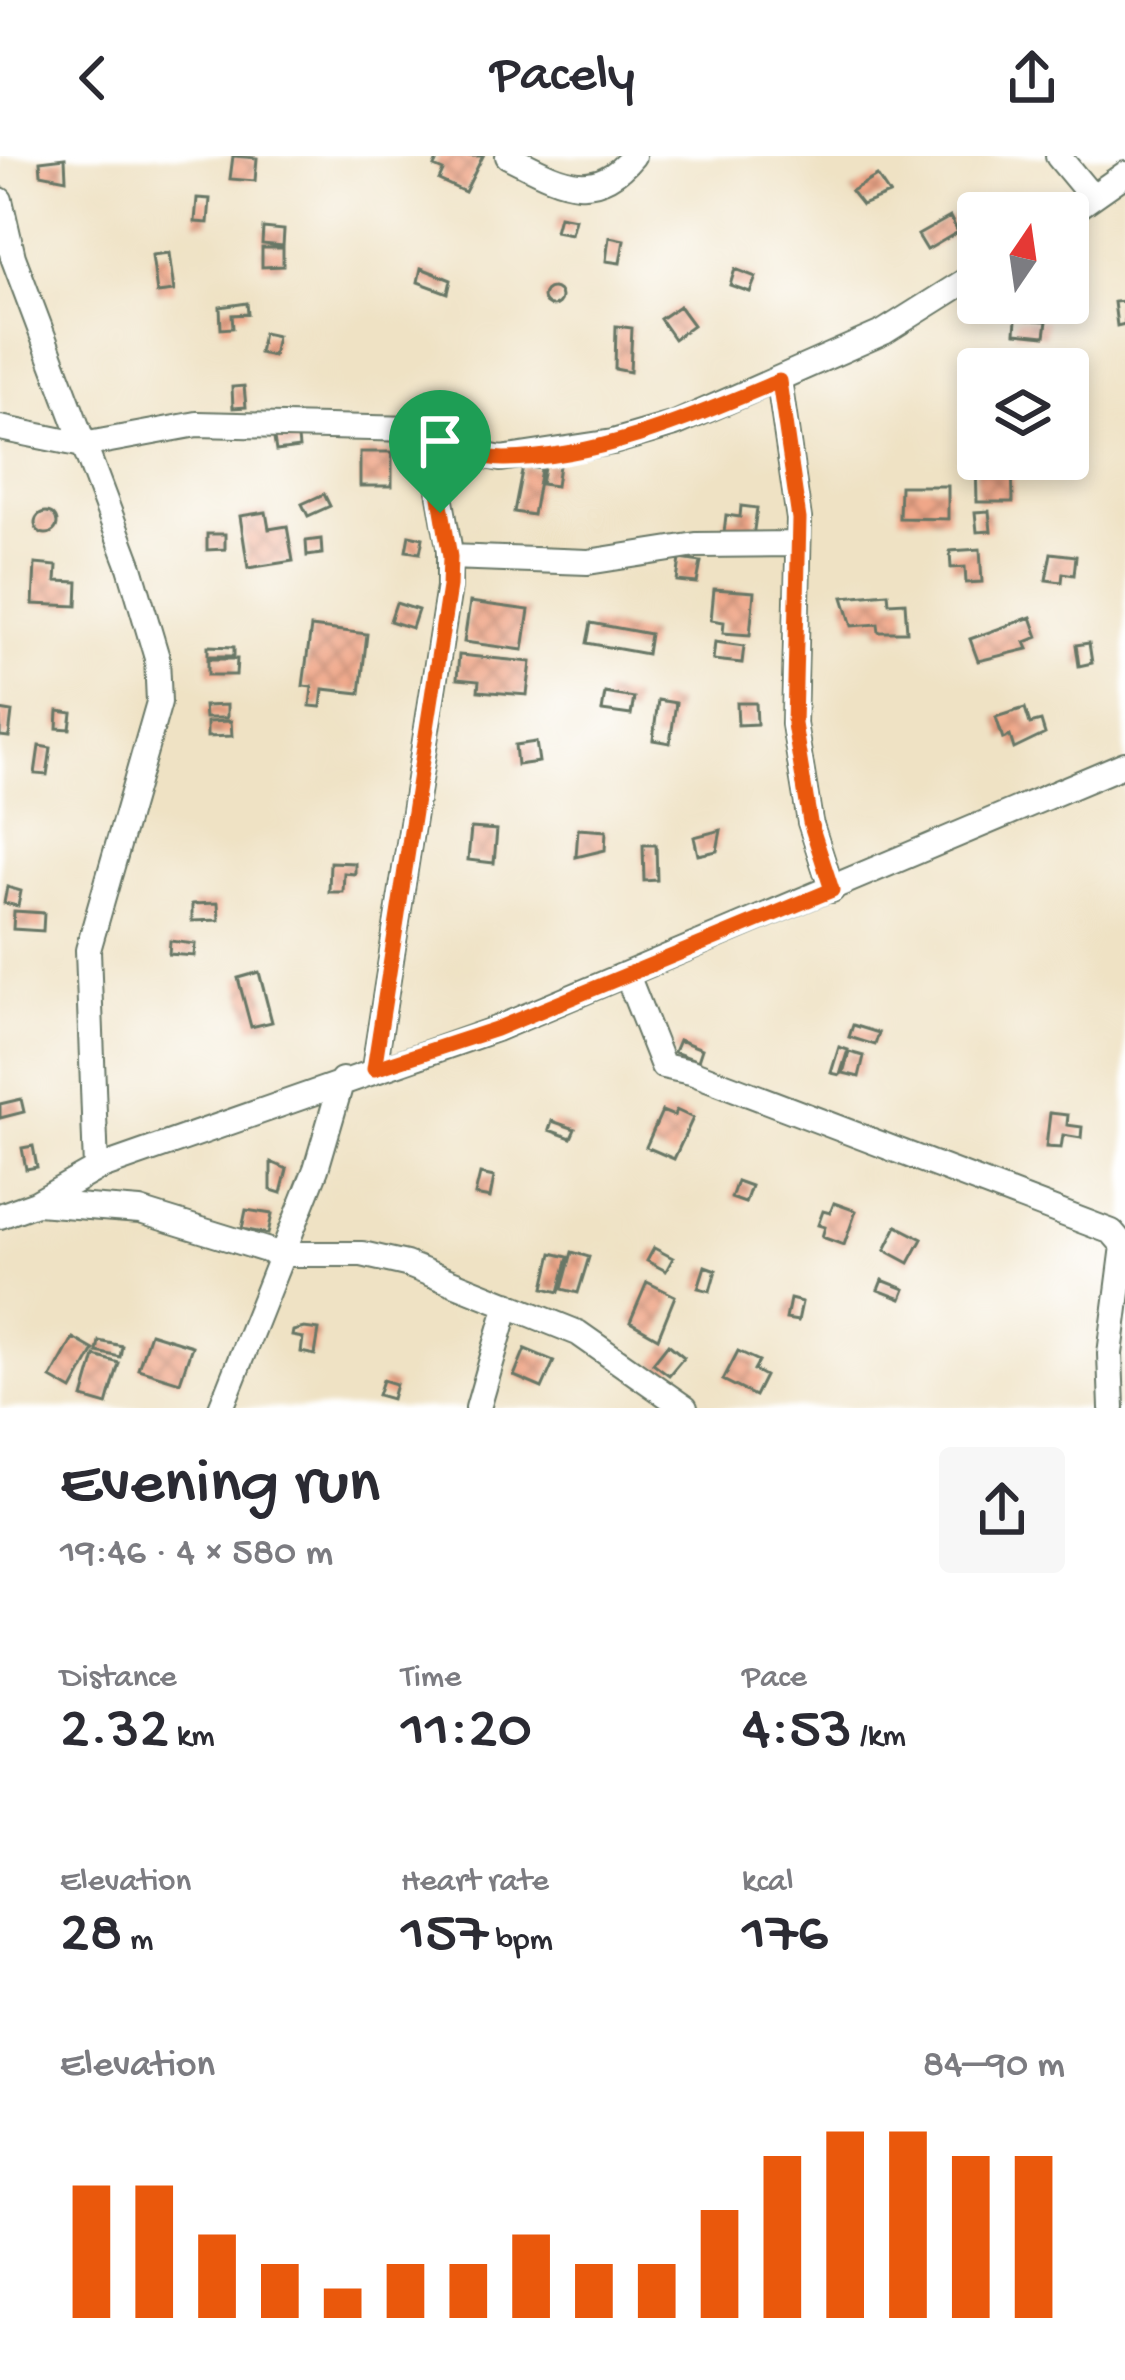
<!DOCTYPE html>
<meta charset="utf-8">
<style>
body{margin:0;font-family:"Gochi Hand",sans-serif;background:#f7f7f7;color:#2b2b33;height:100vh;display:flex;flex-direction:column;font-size:45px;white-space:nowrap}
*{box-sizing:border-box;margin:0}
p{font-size:39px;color:#7c7c81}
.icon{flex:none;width:66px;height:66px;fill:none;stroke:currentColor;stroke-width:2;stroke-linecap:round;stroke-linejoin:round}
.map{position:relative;height:1252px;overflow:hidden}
.drawer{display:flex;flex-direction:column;background:#fff;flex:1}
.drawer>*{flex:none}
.needle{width:78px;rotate:13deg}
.fabs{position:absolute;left:957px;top:36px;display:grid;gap:24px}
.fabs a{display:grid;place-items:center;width:132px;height:132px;border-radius:12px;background:#fff;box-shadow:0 6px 18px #0003;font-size:60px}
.pin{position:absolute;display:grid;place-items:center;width:102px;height:102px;color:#fff;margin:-123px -51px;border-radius:50% 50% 50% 0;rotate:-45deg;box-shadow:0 0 12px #0007}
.pin .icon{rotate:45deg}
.round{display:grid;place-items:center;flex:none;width:126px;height:126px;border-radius:12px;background:#f7f7f7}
.summary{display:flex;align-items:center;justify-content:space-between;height:204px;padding:0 60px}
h1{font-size:66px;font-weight:600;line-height:90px}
.stats{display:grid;grid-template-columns:repeat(3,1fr);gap:18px;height:204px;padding:12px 60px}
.stats div{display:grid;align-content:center}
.stats b{font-size:60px;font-weight:600}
.stats small{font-size:33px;font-weight:400}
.stats p{font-size:33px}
.chart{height:336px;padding:24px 60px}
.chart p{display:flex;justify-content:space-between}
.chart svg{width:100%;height:216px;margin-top:12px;stroke:#ea580c;stroke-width:6}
header{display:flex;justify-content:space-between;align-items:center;height:156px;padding:0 60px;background:#fff;font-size:54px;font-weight:600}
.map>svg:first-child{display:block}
</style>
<header><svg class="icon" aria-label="back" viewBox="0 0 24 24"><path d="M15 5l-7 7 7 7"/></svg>Pacely<svg class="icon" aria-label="share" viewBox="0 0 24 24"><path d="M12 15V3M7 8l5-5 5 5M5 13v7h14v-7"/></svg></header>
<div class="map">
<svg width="1125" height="1252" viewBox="0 0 1125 1252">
<defs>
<pattern id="building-cross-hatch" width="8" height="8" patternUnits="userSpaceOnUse" patternTransform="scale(3)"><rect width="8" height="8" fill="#f0a789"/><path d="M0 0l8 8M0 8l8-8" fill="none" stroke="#c28971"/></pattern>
</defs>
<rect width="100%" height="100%" fill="#fff"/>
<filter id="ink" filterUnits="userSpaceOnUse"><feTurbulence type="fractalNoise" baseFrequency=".00833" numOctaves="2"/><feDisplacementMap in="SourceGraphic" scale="24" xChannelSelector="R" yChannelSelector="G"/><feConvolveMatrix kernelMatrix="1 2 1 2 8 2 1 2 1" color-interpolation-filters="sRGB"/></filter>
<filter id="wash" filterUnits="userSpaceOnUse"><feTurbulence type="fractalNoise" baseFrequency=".004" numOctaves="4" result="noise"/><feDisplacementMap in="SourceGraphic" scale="48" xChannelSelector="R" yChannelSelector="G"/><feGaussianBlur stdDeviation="2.7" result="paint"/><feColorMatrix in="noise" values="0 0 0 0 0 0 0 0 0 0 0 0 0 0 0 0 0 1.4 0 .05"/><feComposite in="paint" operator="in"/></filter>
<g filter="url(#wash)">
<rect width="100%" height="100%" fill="#efe2c4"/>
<g id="blocks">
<!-- building -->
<path fill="url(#building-cross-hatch)" d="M233,0L257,2L255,25L230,23Z
M439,0H483L465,36L439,24L443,15L434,11Z
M65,2L66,23L41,18L40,5Z
M877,20L889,38L862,49L851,35Z
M197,42L210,43L208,67L195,66Z
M559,60L575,63L571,78L555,75Z
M950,61L958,76L927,94L918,79Z
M263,72L284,74L283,90L262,88Z
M609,81L624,84L620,107L606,105Z
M262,92H283V110L262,111Z
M169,97L174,135L157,137L152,99Z
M421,112L451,124L448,137L418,126Z
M735,113L756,121L750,136L730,129Z
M543 141a9 9 0 1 1 18 0a9 9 0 1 1-18 0Z
M1125,145V168L1117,170L1114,146Z
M247,147L248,158L232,159L233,172L221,173L220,151Z
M679,150L693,169L674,183L660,163Z
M1016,163L1047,165L1045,180L1015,177Z
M616,170L632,172L630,216L615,213Z
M263,177L277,180L273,200L259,197Z
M244,230L246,251L233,252L232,231Z
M297,273L299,292L276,295L273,277Z
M360,296H392V330H360Z
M1012,304L1013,346H977L976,305Z
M545,307L559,309L556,330L541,328Z
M523,310L541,313L533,359L514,356Z
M900,330H948V363L899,362Z
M324,338L330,350L308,360L302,348Z
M741,350L757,352L753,381L724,377L726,359L740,361Z
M989,355L991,375L977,376L975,356Z
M35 367a11 11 0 1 1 22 0a11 11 0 1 1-22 0Z
M266,356L269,373L287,370L293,405L248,412L240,360Z
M207,378H225V393L207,394Z
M409,379L423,382L420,397L406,395Z
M321,383L322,398L307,400L306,385Z
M980,393L982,426L966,427L965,411L951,412L950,395Z
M1051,397L1076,400L1074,419L1063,417L1062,426L1046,424Z
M680,403L701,406L697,427L677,425Z
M35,408L57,410L56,425L78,426L77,450L33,448Z
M714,433L754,436L750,479L723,477L724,466L711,464Z
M888,437L889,447L905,446L907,476H879L878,468L852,470L843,441Z
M470,446L529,454L523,494L464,486Z
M396,447L418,454L412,472L390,465Z
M1031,461L1038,481L1025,486L1028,493L978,505L970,483Z
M591,467L650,478L647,498L587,487Z
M311,471L367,478L360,537L323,533L321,551L310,550L312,531L303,530Z
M715,486L744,490L742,507L713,504Z
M1089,487L1092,507L1079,510L1076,489Z
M208,490L234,491V500H208Z
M459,499L531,506L527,539L478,535L479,525L457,523Z
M208,503H237L236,519H208Z
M605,537L634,542L631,559L602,555Z
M658,544L676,547L670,587L653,584Z
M737,547H756L757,568L738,569Z
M227,549V562H205L204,550Z
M1025,552L1030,568L1041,565L1045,578L1014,593L1010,580L1003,583L996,561Z
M0,554L12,556L9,581L0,580Z
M58,555L72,557L70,573L57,572Z
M231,565L232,580L207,581V566Z
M536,586L539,606L517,609L515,589Z
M39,590L51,592L47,619L35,618Z
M471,672L497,674L494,707L468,704Z
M578,673L606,675L605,694L576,701Z
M721,674L717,695L698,699L694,681Z
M643,689H656L657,724L644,725Z
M330,706L355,707V718L344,717L343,736H329Z
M7,731L21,735L18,750L4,747Z
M218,747L219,764L192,765V748Z
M14,755L44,757L43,775L13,773Z
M170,785L195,788L194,800L169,798Z
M259,816L272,866L251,871L238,822Z
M853,869L879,877L875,889L849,881Z
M679,884L702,893L698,905L674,896Z
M839,891L848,894L840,919L831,917Z
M849,896L864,900L859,921L843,917Z
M21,943L24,956L0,962V948Z
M676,954L693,962L674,1003L646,991L662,955L674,960Z
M1050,957L1068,959L1067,969L1082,971L1081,982L1063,979L1061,992L1046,991Z
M552,965L575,973L571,982L549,974Z
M33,990L37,1011L26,1013L22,992Z
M271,1006L287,1013L281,1037L271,1034Z
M480,1018L494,1021L490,1042L475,1039Z
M737,1025L751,1030L745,1047L731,1042Z
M834,1047L856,1055L844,1089L822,1081L825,1071L818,1069L823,1055L830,1057Z
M246,1054L272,1058L268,1078L242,1073Z
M897,1070L922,1083L909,1107L885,1094Z
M654,1092L673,1102L666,1115L647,1105Z
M572,1096L589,1101L578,1137L562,1133Z
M552,1097L568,1101L559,1136L544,1132Z
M705,1110L716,1114L710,1135L698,1132Z
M882,1124L905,1133L901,1143L878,1134Z
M647,1126L675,1140L658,1182L630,1166Z
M790,1143L802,1146L798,1165L786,1163Z
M304,1172L319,1174L315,1199L301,1196L303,1182L292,1180L293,1175Z
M150,1177L192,1190L180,1226L138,1213Z
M73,1182L94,1194L72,1234L51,1222Z
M99,1185L122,1190L120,1201L97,1196Z
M668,1188L684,1201L669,1219L653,1207Z
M525,1193L554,1205L542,1232L514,1220Z
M738,1195L759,1205L754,1214L765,1220L755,1240L723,1224Z
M95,1200L119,1207L107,1249L83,1242Z
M383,1224L396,1228L392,1243L378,1239Z"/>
</g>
</g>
<g filter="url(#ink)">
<use href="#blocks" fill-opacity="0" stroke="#687766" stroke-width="3"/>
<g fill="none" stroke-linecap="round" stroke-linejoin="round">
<defs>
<path id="minor" d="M508,0C556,24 593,49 633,0
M1058,0L1092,41
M0,44L13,101L130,411L157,502L159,546L88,794L96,1013
M1068,58L1125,18
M779,225L799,363L794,568L810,666L832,734
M0,272L83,289L197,268L414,273L431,288L501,303L613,286L675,268L884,176L978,117
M450,401L588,406L696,389L795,388
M627,819L663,910L691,916L1112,1076L1124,1090L1110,1198L1112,1252
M374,913L449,431V391L431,288
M37,1047L140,1055L279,1098H362L406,1108L578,1177L685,1252
M0,1060L36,1047L96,1013L496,873L1125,608
M221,1252L316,1013L342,924
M478,1252L508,1148"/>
</defs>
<!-- minor casing -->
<use href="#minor" stroke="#687766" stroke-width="28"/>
<!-- minor -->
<use href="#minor" stroke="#fff" stroke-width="24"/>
</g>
</g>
<g fill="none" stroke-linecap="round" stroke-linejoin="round" filter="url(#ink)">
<defs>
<path id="route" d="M779,225L799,363L794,568L810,666L832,734L496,873L374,913L449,431L450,401L431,288C454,293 480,303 504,303C600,302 693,261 779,225Z"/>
</defs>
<!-- route casing -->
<use href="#route" stroke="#fff" stroke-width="24"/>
<!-- route -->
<use href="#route" stroke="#ea580c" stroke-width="15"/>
</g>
</svg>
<div class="fabs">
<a><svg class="needle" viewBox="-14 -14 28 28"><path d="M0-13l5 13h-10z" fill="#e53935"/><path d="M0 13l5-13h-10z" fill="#7c7c81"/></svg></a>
<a><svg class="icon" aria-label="layers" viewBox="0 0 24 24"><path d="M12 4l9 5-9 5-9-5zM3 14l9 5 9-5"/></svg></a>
</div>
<div class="pin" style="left:440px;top:357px;background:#1e9e55"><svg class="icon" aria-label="arrive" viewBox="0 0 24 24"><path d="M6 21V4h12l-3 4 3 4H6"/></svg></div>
</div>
<section class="drawer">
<div class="summary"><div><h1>Evening run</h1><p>19:46 · 4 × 580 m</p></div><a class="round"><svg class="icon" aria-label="share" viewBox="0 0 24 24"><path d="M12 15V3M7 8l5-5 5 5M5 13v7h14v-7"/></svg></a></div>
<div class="stats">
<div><p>Distance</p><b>2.32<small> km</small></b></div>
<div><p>Time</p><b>11:20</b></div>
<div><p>Pace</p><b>4:53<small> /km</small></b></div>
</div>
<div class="stats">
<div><p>Elevation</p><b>28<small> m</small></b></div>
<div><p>Heart rate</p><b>157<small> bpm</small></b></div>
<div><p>kcal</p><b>176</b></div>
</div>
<div class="chart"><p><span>Elevation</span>84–90 m</p>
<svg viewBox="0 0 160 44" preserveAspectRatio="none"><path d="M5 44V17M15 44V17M25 44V27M35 44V33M45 44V38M55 44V33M65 44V33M75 44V27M85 44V33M95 44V33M105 44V22M115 44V11M125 44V6M135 44V6M145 44V11M155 44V11"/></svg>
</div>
</section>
